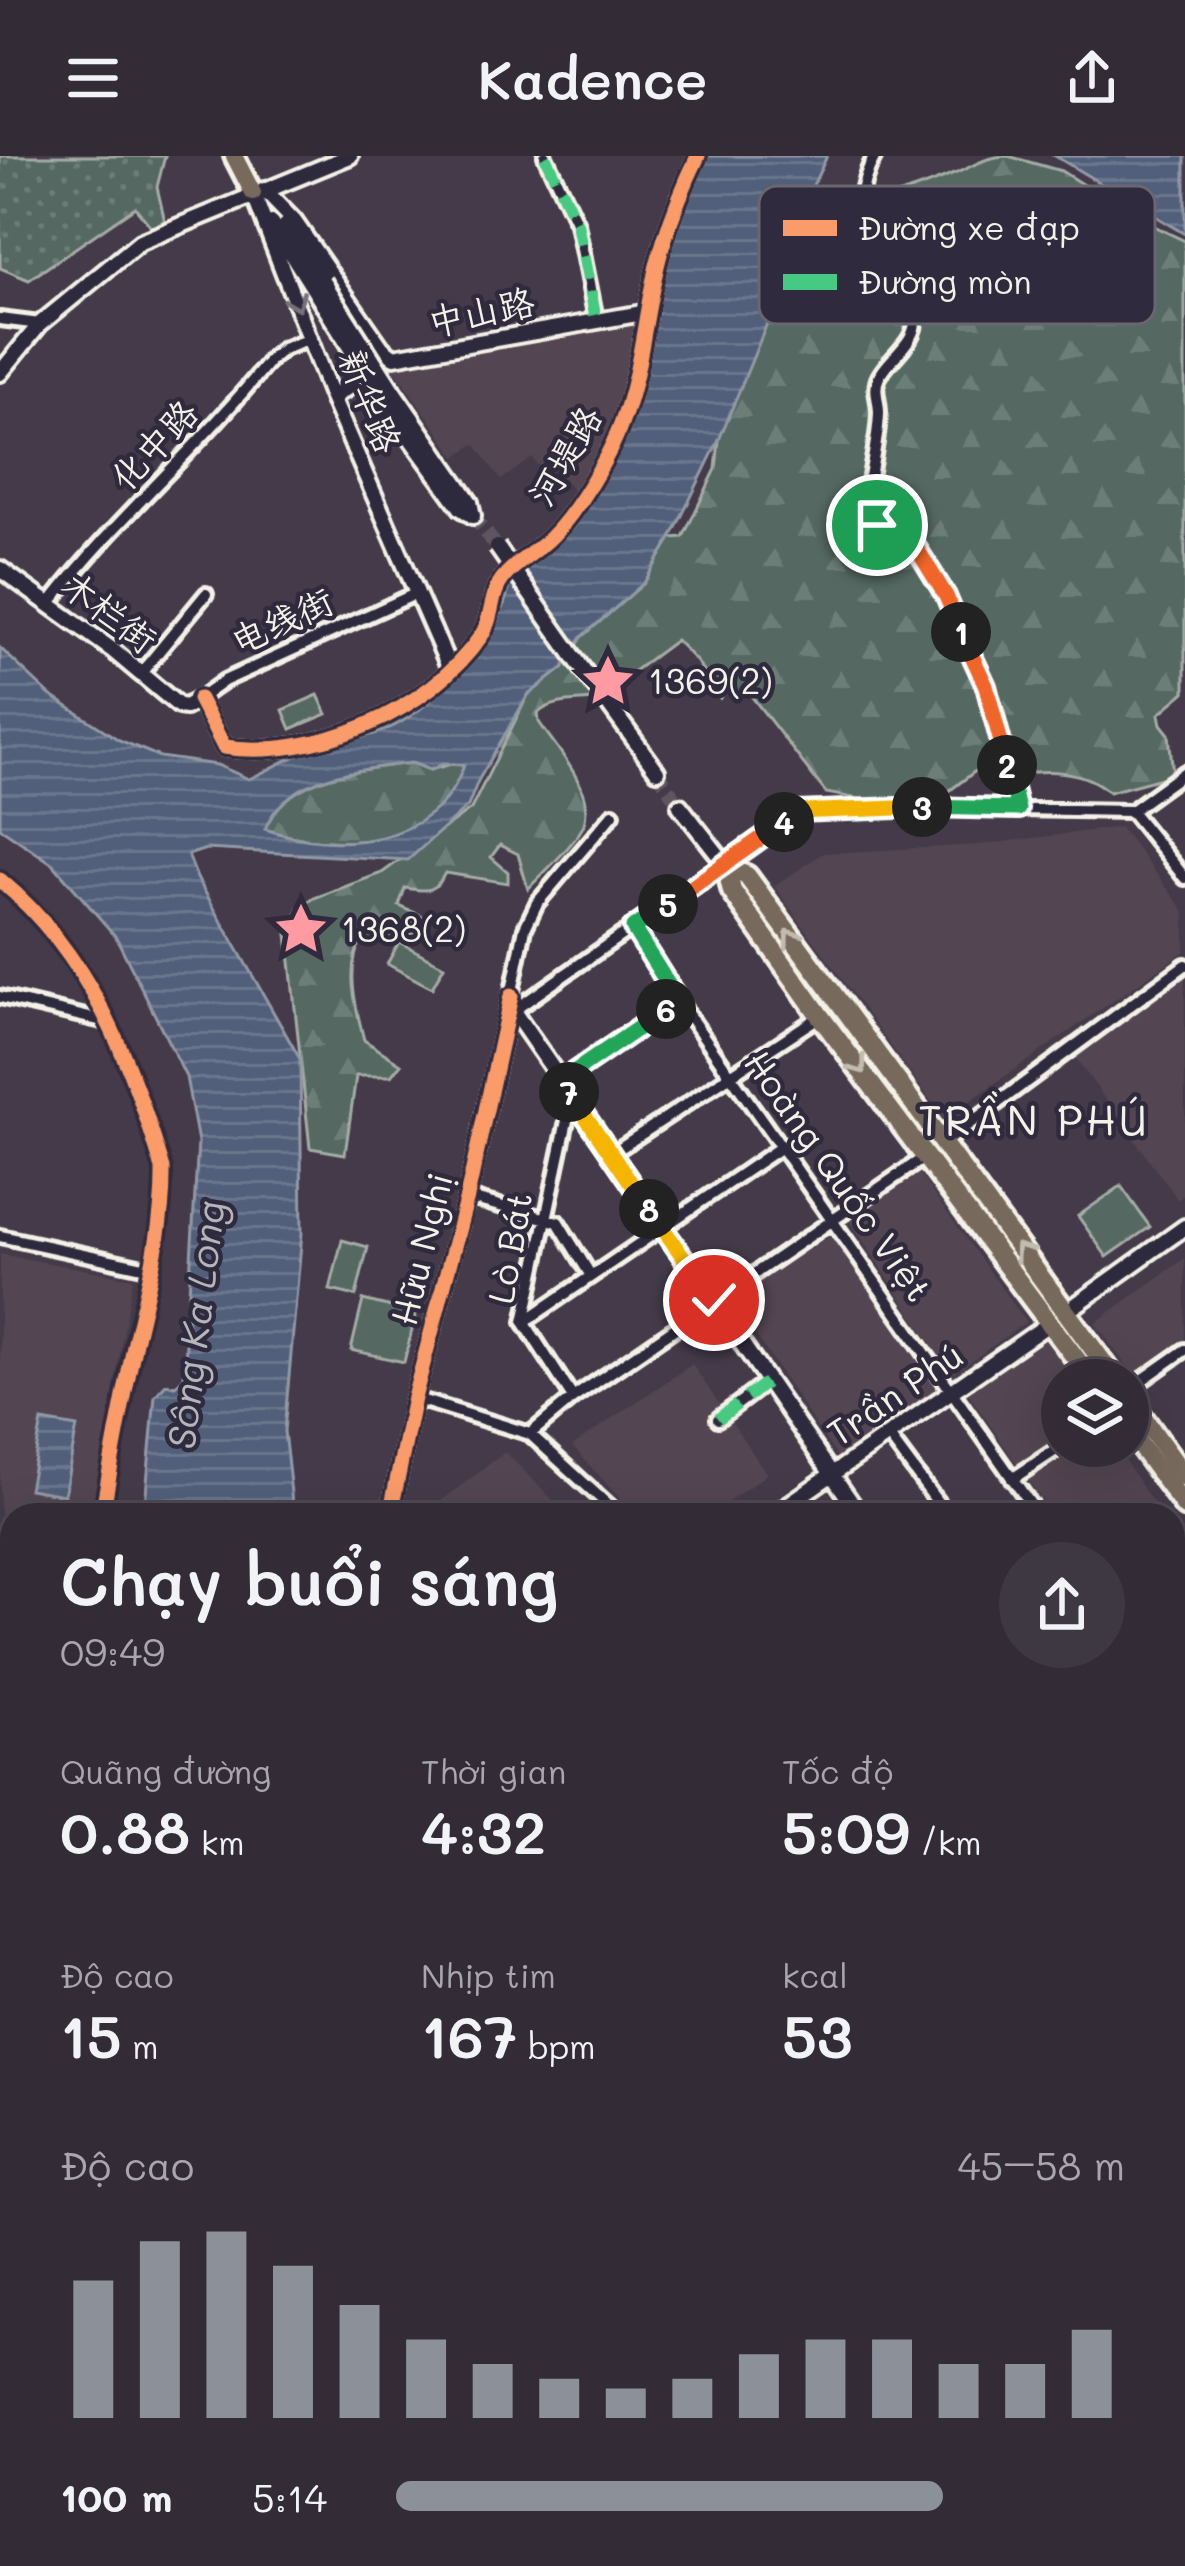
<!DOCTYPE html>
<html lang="vi">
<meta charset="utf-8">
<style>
body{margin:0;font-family:Mali,"LXGW WenKai TC",sans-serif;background:#3e3842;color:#f1f3f6;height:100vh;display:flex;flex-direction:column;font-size:45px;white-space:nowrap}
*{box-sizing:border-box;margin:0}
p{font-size:39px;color:#a9a7ad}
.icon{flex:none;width:66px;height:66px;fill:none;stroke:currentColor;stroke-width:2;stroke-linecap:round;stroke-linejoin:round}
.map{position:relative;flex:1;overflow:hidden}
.details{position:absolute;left:0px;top:1347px;width:1185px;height:1065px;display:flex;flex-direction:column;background:#332c37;border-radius:36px 36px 0 0;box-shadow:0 12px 48px #0002,0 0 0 3px #4e4852}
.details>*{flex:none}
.controls{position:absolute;left:1041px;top:1203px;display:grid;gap:24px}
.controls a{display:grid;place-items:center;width:108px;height:108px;border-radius:50%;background:#332c37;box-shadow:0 12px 48px #0002,0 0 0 3px #4e4852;font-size:60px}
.pin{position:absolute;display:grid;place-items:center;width:102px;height:102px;color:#fff;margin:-51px;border:6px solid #fff;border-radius:50%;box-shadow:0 3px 12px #0007}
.km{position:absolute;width:60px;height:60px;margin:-30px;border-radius:50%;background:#222;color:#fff;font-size:33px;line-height:60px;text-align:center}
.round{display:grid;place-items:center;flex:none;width:126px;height:126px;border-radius:63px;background:#3e3842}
.headline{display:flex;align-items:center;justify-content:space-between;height:204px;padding:0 60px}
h1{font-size:66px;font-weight:600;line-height:90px}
.figures{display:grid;grid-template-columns:repeat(3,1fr);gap:18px;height:204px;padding:12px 60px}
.figures div{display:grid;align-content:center}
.figures b{font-size:60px;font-weight:600}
.figures small{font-size:33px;font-weight:400}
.figures p{font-size:33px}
.chart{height:336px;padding:24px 60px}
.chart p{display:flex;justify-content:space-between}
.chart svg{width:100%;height:216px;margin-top:12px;stroke:#8c9099;stroke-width:6}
ul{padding:0 60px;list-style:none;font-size:39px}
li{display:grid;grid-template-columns:192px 144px 1fr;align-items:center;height:90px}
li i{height:30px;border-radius:15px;background:#8c9099}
header{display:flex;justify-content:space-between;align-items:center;height:156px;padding:0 60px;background:#332c37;font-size:54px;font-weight:600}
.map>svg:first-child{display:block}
</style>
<header><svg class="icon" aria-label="menu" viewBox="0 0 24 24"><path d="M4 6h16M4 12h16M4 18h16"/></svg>Kadence<svg class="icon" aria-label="share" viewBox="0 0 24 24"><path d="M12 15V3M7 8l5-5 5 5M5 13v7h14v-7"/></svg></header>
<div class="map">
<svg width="1185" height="2410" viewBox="0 0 1185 2410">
<defs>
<pattern id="grass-dots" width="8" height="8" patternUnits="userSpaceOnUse" patternTransform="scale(3)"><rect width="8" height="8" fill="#546862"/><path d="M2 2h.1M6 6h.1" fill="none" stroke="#6d7e78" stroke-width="1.8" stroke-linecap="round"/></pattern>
<pattern id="forest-firs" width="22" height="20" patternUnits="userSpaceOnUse" patternTransform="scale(3)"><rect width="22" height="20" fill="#546862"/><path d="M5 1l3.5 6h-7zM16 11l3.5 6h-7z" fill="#6d7e78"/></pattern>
<pattern id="water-rules" width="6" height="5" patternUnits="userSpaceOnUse" patternTransform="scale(3)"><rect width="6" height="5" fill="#515f7a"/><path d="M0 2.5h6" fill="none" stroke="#6b768d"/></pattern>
</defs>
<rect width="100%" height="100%" fill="#443a49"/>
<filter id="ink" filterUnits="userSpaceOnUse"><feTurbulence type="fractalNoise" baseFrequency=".00833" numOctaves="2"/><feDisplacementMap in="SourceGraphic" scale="24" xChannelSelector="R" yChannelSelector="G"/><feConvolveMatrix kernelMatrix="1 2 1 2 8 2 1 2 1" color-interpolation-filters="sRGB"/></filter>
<g filter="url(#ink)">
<!-- built -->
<path fill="#534551" d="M632,166L639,173L618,263L575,338L551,305L540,312L532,302L501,324L475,288L456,301L394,213L409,204Z
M1120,671L1185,755V795L944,963L774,730L823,697L978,689Z
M1185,821V1038L1178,1044L1074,900Z
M915,1012L1026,1166L952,1219L845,1058Z
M832,1079L942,1231L837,1301L730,1141Z
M0,1098L133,1122L92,1359H12V1544L0,1542Z
M1185,1102V1185L1135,1222L1095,1167Z
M1048,1182L1074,1224H1062V1290H1115L1161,1359H1052L967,1236Z
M692,1208L767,1318L710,1359H635L572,1290Z
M505,1296L568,1359H436L441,1345Z
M121,2400H265V2410H117Z"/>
<!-- grass -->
<path fill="url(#grass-dots)" stroke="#a4aca5" stroke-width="3" d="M0,0H165L157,31L165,66L152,72L135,51L29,124L0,112Z
M1173,2169L1185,2180V2246L1173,2257Z"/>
<!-- forest -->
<path fill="url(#forest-firs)" stroke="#a4aca5" stroke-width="3" d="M1008,0L1061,15L1134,61L1185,85V536L1159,558L1161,568L1169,578L1173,619L1109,636C1078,608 1034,615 996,621L982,610L940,642L869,645L826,637L749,537L726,534L720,542L697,506L676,484L626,521L618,539C589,550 560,539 538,557L539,566C556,592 595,633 584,668C578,685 542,718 528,733L518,698L500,689L491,701L508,716V727L445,717C434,738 427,735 405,732L399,750L425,761L420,775L382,785L363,782C344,810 356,852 364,884L401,908L391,920H356L345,998L310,992L287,778L299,753L314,742L382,717L471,653L528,539L563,512L582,481L644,427L671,382L683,381L716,313L719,284L736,235L721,221L777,143L796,65L825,40C871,53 912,35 954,18C974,10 986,0 1008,0Z
M412,607L430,614L455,607L464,610C435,695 339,695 264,674C287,618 360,614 412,607Z"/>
<!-- garden -->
<path fill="#546862" stroke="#a4aca5" stroke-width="3" d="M318,539L327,558L291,573L283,554Z
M399,786L444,810L432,832L387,808Z
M1121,1030L1150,1071L1107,1101L1078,1060Z
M342,1084L368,1091L356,1140L330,1134Z
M363,1144L416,1157L404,1206L351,1194Z
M0,1406L12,1408V1461L0,1459Z"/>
<!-- water -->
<path fill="url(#water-rules)" stroke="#9299a6" stroke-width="3" fill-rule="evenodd" d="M700,0H827L796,65L777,143L719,284L671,382L644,427L582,481L563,512L528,539L478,625L468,650L408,704L206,693L188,699L197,722L300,903L302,1077L284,1275L293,1355L292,1359H144L155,1240L166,1228L175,1230L184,1221L198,986L186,921L116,781L53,708L0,672V492L50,539L119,584L160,601L217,609L249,623C271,613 293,599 316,592C339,585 366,583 388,573C433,553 503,479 509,429L574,370L610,312L641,228L674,60ZM412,607L430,614L443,608L464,609C437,691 336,698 265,673C287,618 360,614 412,607Z
M1055,0H1185V78Z
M42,1265L77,1271L64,1339L29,1333Z
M4,1845L12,1847V1906L0,1903V1858Z
M12,1974V2400H48L44,2410H0V2008Z"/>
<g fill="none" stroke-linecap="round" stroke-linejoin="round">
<!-- tertiary-tunnel -->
<path stroke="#5e5561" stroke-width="14" stroke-dasharray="14 7" stroke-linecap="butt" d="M473,360L497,391
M657,615L680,650"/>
<defs>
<path id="minor" d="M545,0L577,68L596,163
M875,0C855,35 855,81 883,113C894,126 911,139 915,158C919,186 889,201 879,221C873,233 879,244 879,257C878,288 869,320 865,350L877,369L914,388L946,440L986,530L1018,653
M0,163L40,168
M50,447C117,361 201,290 270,204L283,193L310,183
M141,517L206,438
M199,543L224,525L415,438
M1131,655L1185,722
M0,724C91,800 129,902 163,1013C164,1072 148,1129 135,1186C123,1244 112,1301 102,1359
M633,772L678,844L1038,1359
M511,840L525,772L537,747L613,658
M0,841L107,866
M513,855L797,656L913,651L1131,655L1185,616
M561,925L678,844
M572,941L524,1166L573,1242
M942,988L1185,809
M611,998L820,860
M467,1041L558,1066L591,1120
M0,1080L152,1113
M524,1166L781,991
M1128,1234L1185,1194
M414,1242L530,1278L619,1359
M718,1263L768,1225
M530,1278L573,1242L925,1001
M887,1278L947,1359
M1012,1323L1062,1290
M1173,1450L1185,1443
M1173,1558L1185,1576
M1173,1633L1185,1624
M1173,1832L1185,1819
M1173,1927L1185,1932
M1173,2154L1185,2166
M635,2400L636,2410
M771,2400L772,2410
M847,2400V2410
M280,2410L281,2400
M613,2410L623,2400
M675,2410L690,2400
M989,2410L1004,2400"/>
<path id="tertiary" d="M264,34L294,65L382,192L394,201L648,156
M253,37L332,242L450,513
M272,67L313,132
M286,69L323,125
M0,217L40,168L140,86L350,0
M393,235L470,346L473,360
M332,242L373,215
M382,243L461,352L473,360
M0,413L111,493L179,550L186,551L199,543L224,591C316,604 428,556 481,480C494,461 489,439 504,421C517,405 538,395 552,380C577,355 612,296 623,263C644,206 645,143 664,85C673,56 685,27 698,0
M582,512L657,615
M680,650L726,709
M511,840L513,855L860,1359
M1066,1156L1185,1071
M390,1359L414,1242L467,1041L510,845
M773,1359L1050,1167
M1173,1737L1185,1748
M1173,2282L1185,2269
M96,2410L100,2400"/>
<path id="secondary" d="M0,1562L12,1564
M1173,2342L1185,2355"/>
<path id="primary" d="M234,0L253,37"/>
<path id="trunk" d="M726,709L747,720L1116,1224
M726,709L732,735L820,860L1092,1224
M1128,1241L1185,1321
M1128,1273L1185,1351
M1173,2034L1185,2003
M1173,2089L1185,2058
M879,2410L893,2400
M908,2410L921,2400"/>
</defs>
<!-- minor casing -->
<use href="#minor" stroke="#f4f1e8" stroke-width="20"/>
<!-- tertiary casing -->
<use href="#tertiary" stroke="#f4f1e8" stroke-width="22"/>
<!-- secondary casing -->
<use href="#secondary" stroke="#f4f1e8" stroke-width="24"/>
<!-- primary casing -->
<use href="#primary" stroke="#f4f1e8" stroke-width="26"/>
<!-- trunk casing -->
<use href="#trunk" stroke="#f4f1e8" stroke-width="27"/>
<!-- minor -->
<use href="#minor" stroke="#2f2a3d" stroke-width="10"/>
<!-- tertiary -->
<use href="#tertiary" stroke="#2f2a3d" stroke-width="14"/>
<!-- secondary -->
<use href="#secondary" stroke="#2f2a3d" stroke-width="15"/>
<!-- primary -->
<use href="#primary" stroke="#77695c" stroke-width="16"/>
<!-- trunk -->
<use href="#trunk" stroke="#77695c" stroke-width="18"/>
<defs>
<path id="tertiary-bridge" d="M323,125L393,235
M313,132L382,243
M497,391L582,512"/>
</defs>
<!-- tertiary-bridge casing -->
<use href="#tertiary-bridge" stroke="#f4f1e8" stroke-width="22" stroke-linecap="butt"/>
<!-- tertiary-bridge -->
<use href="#tertiary-bridge" stroke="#2f2a3d" stroke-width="14"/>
<!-- quiet -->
<path stroke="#46c982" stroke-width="12" stroke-dasharray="24 12" stroke-linecap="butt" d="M545,0L577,68L596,163
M718,1263L768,1225"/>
<defs>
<path id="cycleway" d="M199,543L224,591C316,604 428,556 481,480C494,461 489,439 504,421C517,405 538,395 552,380C577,355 612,296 623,263C644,206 645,143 664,85C673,56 685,27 698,0
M0,724C91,800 129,902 163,1013C164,1072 148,1129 135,1186C123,1244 112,1301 102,1359
M390,1359L414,1242L467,1041L511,840"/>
</defs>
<!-- cycleway casing -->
<use href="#cycleway" stroke="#2f2a3d" stroke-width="22"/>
<!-- cycleway -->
<use href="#cycleway" stroke="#fa9b69" stroke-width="15"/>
</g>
<!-- one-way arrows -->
<defs><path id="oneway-chevron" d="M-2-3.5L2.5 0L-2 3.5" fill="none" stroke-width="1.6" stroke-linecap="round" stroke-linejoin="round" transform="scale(3)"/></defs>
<use stroke="#747079" href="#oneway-chevron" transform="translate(296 146) rotate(68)"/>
<g stroke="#c2bbb0">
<use href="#oneway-chevron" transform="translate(791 781) rotate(-126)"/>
<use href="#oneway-chevron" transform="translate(859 910) rotate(53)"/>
<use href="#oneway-chevron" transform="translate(1022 1095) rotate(-126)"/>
</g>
</g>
<g fill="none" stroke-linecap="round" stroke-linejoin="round" filter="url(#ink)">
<defs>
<path id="split-1" d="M877,369L914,388L946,440L961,476"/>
<path id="split-2" d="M961,476L986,530L1007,609"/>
<path id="split-3" d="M922,651L1018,653L1007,609"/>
<path id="split-4" d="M784,666L797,656L922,651"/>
<path id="split-5" d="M668,748L784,666"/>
<path id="split-6" d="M666,853L678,844L633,772L668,748"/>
<path id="split-7" d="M569,936L561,925L666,853"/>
<path id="split-8" d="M569,936L649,1053"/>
<path id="split-9" d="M649,1053L714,1144"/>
</defs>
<!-- split-1 casing -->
<use href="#split-1" stroke="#fff" stroke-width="24"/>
<!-- split-2 casing -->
<use href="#split-2" stroke="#fff" stroke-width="24"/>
<!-- split-3 casing -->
<use href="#split-3" stroke="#fff" stroke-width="24"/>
<!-- split-4 casing -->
<use href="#split-4" stroke="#fff" stroke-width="24"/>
<!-- split-5 casing -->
<use href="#split-5" stroke="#fff" stroke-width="24"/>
<!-- split-6 casing -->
<use href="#split-6" stroke="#fff" stroke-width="24"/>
<!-- split-7 casing -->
<use href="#split-7" stroke="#fff" stroke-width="24"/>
<!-- split-8 casing -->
<use href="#split-8" stroke="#fff" stroke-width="24"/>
<!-- split-9 casing -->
<use href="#split-9" stroke="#fff" stroke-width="24"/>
<!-- split-1 -->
<use href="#split-1" stroke="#f0652b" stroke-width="15"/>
<!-- split-2 -->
<use href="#split-2" stroke="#f0652b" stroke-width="15"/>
<!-- split-3 -->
<use href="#split-3" stroke="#22a559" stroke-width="15"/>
<!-- split-4 -->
<use href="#split-4" stroke="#f5b400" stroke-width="15"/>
<!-- split-5 -->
<use href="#split-5" stroke="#f0652b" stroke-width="15"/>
<!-- split-6 -->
<use href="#split-6" stroke="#22a559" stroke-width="15"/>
<!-- split-7 -->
<use href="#split-7" stroke="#22a559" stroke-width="15"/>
<!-- split-8 -->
<use href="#split-8" stroke="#f5b400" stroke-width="15"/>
<!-- split-9 -->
<use href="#split-9" stroke="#f5b400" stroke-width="15"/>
</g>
<!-- icons -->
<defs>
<symbol id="sight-bare" viewBox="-9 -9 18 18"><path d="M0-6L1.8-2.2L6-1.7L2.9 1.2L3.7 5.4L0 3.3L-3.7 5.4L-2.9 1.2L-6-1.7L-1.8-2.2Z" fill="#ff9aa2" stroke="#2f2a3d" stroke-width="2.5" paint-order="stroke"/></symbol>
</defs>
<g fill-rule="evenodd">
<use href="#sight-bare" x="570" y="487" width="76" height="76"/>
<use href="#sight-bare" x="263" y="735" width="76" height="76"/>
</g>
<g text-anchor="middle" stroke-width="9" stroke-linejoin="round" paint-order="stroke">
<!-- street labels -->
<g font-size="36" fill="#f4f1e8" stroke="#2f2a3d">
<text transform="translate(481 156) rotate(-12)" y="13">中山路</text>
<text transform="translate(370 245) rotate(68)" y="13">新华路</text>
<text transform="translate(154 289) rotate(-47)" y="13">化中路</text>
<text transform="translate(565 300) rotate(-60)" y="13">河堤路</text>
<text transform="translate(109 456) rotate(37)" y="13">木栏街</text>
<text transform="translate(282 465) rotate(-25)" y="13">电线街</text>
<text transform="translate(838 1020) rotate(55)" y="13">Hoàng Quốc Việt</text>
<text transform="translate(510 1092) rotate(-80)" y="13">Lò Bát</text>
<text transform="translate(422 1093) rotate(-76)" y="13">Hữu Nghị</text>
<text transform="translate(895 1238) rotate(-34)" y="13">Trần Phú</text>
</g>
<!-- poi labels -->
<g font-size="36" fill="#f4f1e8" stroke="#2f2a3d" text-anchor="start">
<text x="648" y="538">1369(2)</text>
<text x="341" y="786">1368(2)</text>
</g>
<!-- water labels -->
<g font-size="39" font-style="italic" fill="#b3b7bc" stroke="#2f2a3d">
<text transform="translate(196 1169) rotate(-83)" y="14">Sông Ka Long</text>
</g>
<!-- quarter labels -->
<g font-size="42" letter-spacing="3" fill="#f4f1e8" stroke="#2f2a3d">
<text x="1034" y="980">TRẦN PHÚ</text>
</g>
</g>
<!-- legend -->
<rect x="759" y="30" width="396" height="138" rx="18" fill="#2f2a3d" stroke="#6a6670" stroke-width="3"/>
<rect x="783" y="64" width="54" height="16" fill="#fa9b69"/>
<rect x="783" y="118" width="54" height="16" fill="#46c982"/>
<g font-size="33" fill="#f4f1e8">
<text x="858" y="84">Đường xe đạp</text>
<text x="858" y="138">Đường mòn</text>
</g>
</svg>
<div class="controls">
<a><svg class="icon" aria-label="layers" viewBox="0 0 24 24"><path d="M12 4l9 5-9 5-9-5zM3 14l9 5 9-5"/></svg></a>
</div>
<div class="pin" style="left:877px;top:369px;background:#1e9e55"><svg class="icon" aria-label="arrive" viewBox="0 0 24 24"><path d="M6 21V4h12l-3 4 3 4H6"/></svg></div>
<div class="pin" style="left:714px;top:1144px;background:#d93025"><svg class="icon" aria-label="check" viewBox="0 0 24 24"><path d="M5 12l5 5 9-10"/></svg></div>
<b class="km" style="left:961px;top:476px">1</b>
<b class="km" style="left:1007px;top:609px">2</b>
<b class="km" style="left:922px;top:651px">3</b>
<b class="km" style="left:784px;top:666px">4</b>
<b class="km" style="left:668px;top:748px">5</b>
<b class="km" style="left:666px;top:853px">6</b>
<b class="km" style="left:569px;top:936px">7</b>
<b class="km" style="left:649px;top:1053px">8</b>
<section class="details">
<div class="headline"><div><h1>Chạy buổi sáng</h1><p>09:49</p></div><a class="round"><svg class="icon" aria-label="share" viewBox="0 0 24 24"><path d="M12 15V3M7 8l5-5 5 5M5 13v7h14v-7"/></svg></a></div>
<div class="figures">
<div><p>Quãng đường</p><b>0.88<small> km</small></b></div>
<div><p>Thời gian</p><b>4:32</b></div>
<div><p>Tốc độ</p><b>5:09<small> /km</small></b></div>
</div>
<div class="figures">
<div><p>Độ cao</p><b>15<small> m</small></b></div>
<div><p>Nhịp tim</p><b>167<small> bpm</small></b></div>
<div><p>kcal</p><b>53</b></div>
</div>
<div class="chart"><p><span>Độ cao</span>45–58 m</p>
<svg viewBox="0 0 160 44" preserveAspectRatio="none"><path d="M5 44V16M15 44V8M25 44V6M35 44V13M45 44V21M55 44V28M65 44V33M75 44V36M85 44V38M95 44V36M105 44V31M115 44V28M125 44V28M135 44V33M145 44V33M155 44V26"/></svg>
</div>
<ul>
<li><b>100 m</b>5:14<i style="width:75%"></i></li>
</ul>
</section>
</div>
